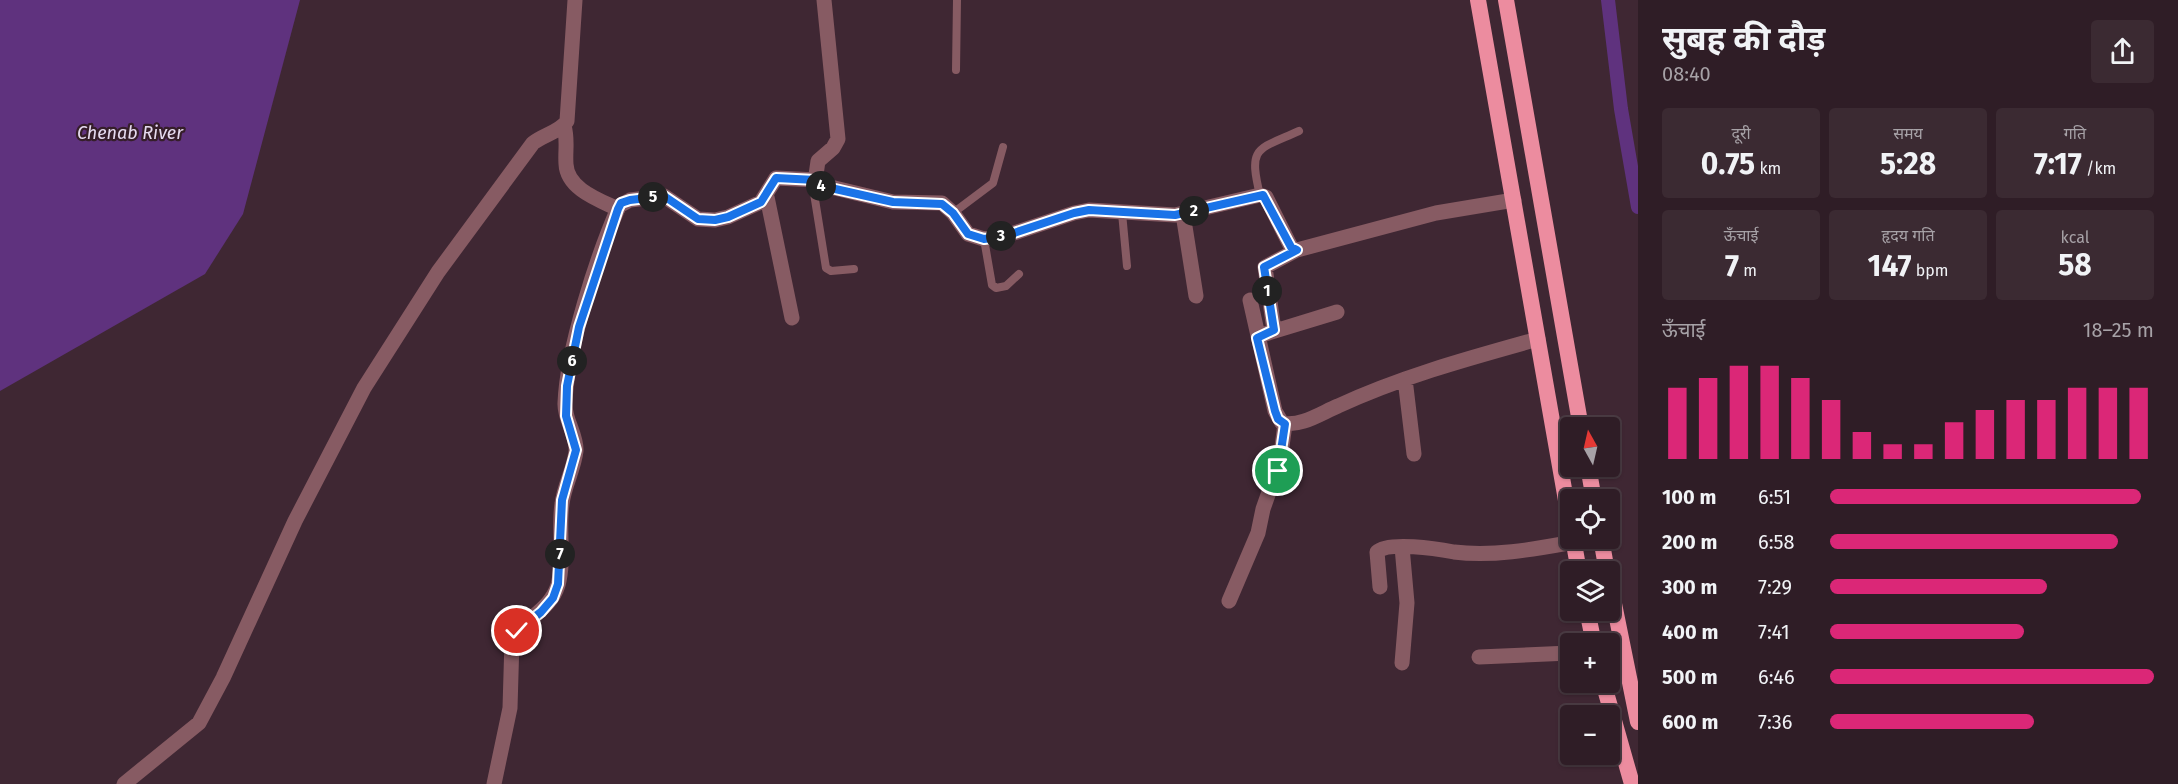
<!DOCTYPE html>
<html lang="hi">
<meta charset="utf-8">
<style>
body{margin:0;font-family:"Fira Sans","Noto Sans Devanagari",sans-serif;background:#3b2a32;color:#f1f3f6;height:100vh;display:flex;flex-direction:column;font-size:22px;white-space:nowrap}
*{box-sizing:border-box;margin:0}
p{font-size:20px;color:#a7a2a7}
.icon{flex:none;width:33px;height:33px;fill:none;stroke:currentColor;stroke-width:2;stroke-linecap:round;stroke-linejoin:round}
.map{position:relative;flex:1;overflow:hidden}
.details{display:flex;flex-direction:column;background:#2f1d26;width:540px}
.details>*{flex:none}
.needle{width:39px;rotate:352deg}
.controls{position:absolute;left:1560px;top:417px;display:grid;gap:12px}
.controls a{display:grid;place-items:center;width:60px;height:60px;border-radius:6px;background:#2f1d26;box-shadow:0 2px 4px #0004,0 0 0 2px #4a3b43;font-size:30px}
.pin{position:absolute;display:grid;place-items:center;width:51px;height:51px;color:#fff;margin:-26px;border:3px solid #fff;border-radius:50%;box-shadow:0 2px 6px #0007}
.km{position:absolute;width:30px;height:30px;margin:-15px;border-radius:50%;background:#222;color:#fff;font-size:16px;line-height:30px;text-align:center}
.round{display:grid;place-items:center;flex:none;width:63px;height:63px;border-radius:6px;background:#3b2a32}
.headline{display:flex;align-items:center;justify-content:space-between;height:102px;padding:0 24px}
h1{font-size:33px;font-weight:700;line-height:45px}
.stats{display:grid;grid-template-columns:repeat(3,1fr);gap:9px;height:102px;padding:6px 24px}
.stats div{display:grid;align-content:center;border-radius:6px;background:#3b2a32;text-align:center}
.stats b{font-size:30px;font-weight:700}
.stats small{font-size:16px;font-weight:400}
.stats p{font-size:16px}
.chart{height:168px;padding:12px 24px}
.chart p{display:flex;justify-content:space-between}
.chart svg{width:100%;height:108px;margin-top:6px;stroke:#db2777;stroke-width:6}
ul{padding:0 24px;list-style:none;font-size:20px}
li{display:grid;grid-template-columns:96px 72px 1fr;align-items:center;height:45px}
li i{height:15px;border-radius:8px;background:#db2777}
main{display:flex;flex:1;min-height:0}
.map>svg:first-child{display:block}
</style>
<main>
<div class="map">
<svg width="1638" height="784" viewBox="0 0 1638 784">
<rect width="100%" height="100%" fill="#3f2733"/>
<!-- water -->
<path fill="#5f327e" d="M0,0H300L243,214L205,274L0,391Z"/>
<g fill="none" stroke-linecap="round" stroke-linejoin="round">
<!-- canal -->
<path stroke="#5f327e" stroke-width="14" d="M1608,0L1621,109L1638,207"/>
<!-- service -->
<path stroke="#875b63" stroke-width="8" d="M956,70L957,0
M812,181L826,268L831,271L854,269
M1260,195C1248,146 1257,150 1299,131
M953,213L993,183L1003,147
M1122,213L1127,266
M984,239L992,285L996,288L1006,286L1019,274"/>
<!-- minor -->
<path stroke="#875b63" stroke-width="15" d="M824,0L838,139L833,148L818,161L816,175L818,184L893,202L942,203L953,213L968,234L984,239L1005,236L1074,213L1089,210L1175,215L1260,195L1266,197L1291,247L1297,250L1436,213L1514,200
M564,126C568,139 565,151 566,164C567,189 599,200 618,209
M767,197L792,318
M1183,214L1196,296
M1250,300L1275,411L1282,423C1301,427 1321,413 1338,406C1403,376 1470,358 1538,339
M1274,330L1265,267L1297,250
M1265,334L1337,312
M1405,379L1414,454
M1380,587L1377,552C1388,541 1438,549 1454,552C1493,557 1535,549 1574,542
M1229,601L1258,533L1263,509L1280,461L1285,424
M1479,657L1570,653
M1402,663L1407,603L1402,547
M124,784L199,723L223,678L295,521L364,388L438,272L533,143C543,135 561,131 567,121L575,0
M494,784L510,708L512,640C524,618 550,611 558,585C565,559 558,530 562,504C564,486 574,469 576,451C577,435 564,419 565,403C567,349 597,256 619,206L630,200L664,196L698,219L715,220L728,217L761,202L776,178L817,180"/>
<!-- trunk -->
<path stroke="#ec8c9f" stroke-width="16" d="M1478,0L1570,523
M1506,0L1581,428
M1588,466L1594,500
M1573,538L1579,572
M1601,538L1607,572
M1610,584L1638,722
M1587,610L1594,644
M1603,682L1632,784"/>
</g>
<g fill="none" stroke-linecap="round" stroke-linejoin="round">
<defs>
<path id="route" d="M517,631L541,612L553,598L558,584L562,500L576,450L566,416L567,386L579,327L618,209L621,203L630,200L664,196L698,219L715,220L728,217L761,202L776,178L816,180L822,186L893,202L942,204L953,213L968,234L984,239L1005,236L1074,213L1089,210L1175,215L1263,195L1291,247L1297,250L1264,267L1274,330L1257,338L1275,411L1278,419L1285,424L1278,471"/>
</defs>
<!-- route casing -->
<use href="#route" stroke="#fff" stroke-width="12"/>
<!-- route -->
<use href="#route" stroke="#1a73e8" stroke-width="8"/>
</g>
<g text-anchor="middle" stroke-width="4.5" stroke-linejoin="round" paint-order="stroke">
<!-- water labels -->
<g font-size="18" font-style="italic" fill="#e6dbf0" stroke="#351e29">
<text x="130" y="139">Chenab River</text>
</g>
</g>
</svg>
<div class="controls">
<a><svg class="needle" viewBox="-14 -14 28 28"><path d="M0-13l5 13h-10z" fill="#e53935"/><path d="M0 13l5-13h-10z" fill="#a7a2a7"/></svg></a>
<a><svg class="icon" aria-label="locate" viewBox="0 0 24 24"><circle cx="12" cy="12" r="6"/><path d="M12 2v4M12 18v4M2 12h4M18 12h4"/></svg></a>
<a><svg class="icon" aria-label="layers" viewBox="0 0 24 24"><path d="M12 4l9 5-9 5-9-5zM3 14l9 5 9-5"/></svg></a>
<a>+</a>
<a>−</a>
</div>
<div class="pin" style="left:1278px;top:471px;background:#1e9e55"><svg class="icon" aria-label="arrive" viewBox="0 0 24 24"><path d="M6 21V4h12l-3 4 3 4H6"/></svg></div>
<div class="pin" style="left:517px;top:631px;background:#d93025"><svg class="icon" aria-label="check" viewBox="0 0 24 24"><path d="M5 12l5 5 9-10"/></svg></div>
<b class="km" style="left:1267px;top:291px">1</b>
<b class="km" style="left:1194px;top:211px">2</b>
<b class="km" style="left:1001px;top:236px">3</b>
<b class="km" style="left:821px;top:186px">4</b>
<b class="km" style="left:653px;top:197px">5</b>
<b class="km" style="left:572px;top:361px">6</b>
<b class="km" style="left:560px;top:554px">7</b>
</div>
<section class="details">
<div class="headline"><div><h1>सुबह की दौड़</h1><p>08:40</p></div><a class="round"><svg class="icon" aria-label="share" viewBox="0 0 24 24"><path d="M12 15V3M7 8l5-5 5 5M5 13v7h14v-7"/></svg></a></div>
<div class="stats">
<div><p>दूरी</p><b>0.75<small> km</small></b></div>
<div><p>समय</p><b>5:28</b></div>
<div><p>गति</p><b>7:17<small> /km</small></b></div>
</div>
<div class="stats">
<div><p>ऊँचाई</p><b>7<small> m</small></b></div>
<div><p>हृदय गति</p><b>147<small> bpm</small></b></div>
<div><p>kcal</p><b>58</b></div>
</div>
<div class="chart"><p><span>ऊँचाई</span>18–25 m</p>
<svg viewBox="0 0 160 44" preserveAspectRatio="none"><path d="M5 44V15M15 44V11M25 44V6M35 44V6M45 44V11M55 44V20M65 44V33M75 44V38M85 44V38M95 44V29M105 44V24M115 44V20M125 44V20M135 44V15M145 44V15M155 44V15"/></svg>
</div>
<ul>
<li><b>100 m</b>6:51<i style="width:96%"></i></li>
<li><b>200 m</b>6:58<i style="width:89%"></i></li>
<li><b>300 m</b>7:29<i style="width:67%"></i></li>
<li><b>400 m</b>7:41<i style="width:60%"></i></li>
<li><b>500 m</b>6:46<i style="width:100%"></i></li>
<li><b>600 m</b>7:36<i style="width:63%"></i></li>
</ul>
</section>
</main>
